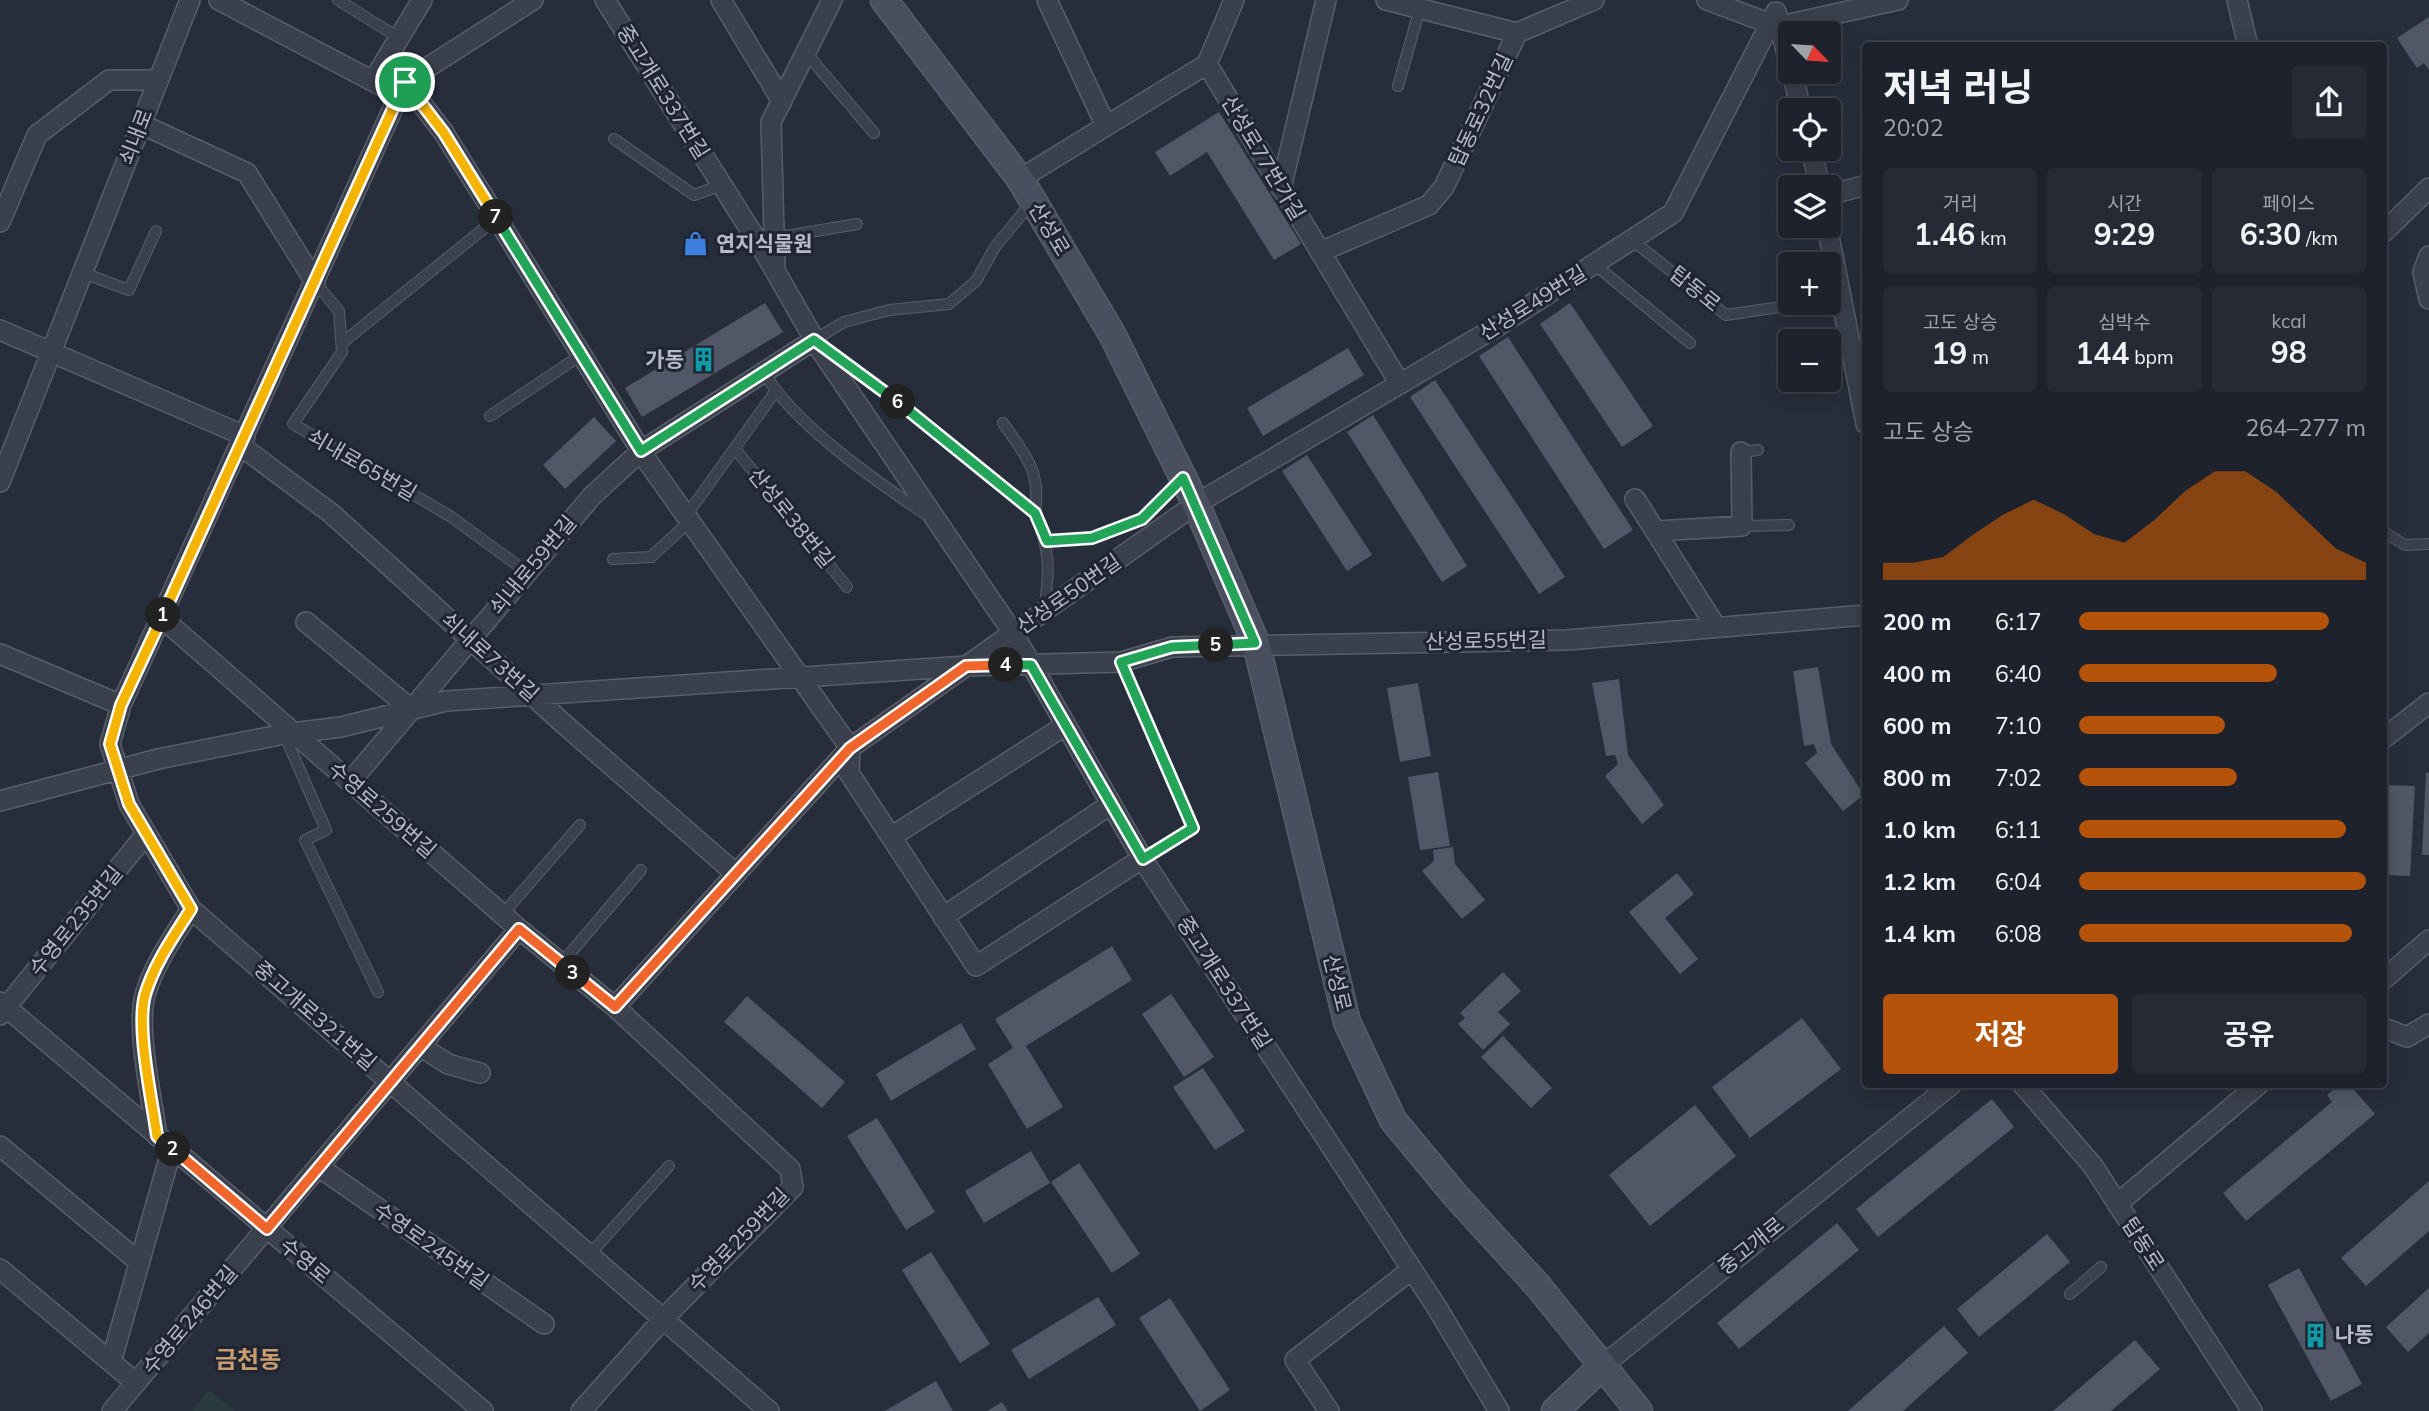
<!DOCTYPE html>
<html lang="ko">
<meta charset="utf-8">
<style>
body{margin:0;font-family:Mulish,"Noto Sans KR",sans-serif;background:#252a34;color:#f1f3f6;height:100vh;display:flex;flex-direction:column;font-size:26px;white-space:nowrap}
*{box-sizing:border-box;margin:0}
p{font-size:23px;color:#a0a4a9}
.icon{flex:none;width:38px;height:38px;fill:none;stroke:currentColor;stroke-width:2;stroke-linecap:round;stroke-linejoin:round}
.map{position:relative;flex:1;overflow:hidden}
.side{position:absolute;left:1862px;top:42px;width:525px;height:1046px;display:flex;flex-direction:column;background:#1d222c;border-radius:7px;box-shadow:0 4px 18px #0003,0 0 0 2px #3b3f48}
.side>*{flex:none}
.needle{width:46px;rotate:115deg}
.buttons{position:absolute;left:1778px;top:21px;display:grid;gap:14px}
.buttons a{display:grid;place-items:center;width:63px;height:63px;border-radius:7px;background:#1d222c;box-shadow:0 4px 18px #0003,0 0 0 2px #3b3f48;font-size:35px}
.pin{position:absolute;display:grid;place-items:center;width:60px;height:60px;color:#fff;margin:-30px;border:4px solid #fff;border-radius:50%;box-shadow:0 2px 7px #0007}
.km{position:absolute;width:35px;height:35px;margin:-18px;border-radius:50%;background:#222;color:#fff;font-size:19px;line-height:35px;text-align:center}
.round{display:grid;place-items:center;flex:none;width:74px;height:74px;border-radius:7px;background:#252a34}
.summary{display:flex;align-items:center;justify-content:space-between;height:119px;padding:0 21px}
h1{font-size:38px;font-weight:700;line-height:52px}
.metrics{display:grid;grid-template-columns:repeat(3,1fr);gap:10px;height:119px;padding:7px 21px}
.metrics div{display:grid;align-content:center;border-radius:7px;background:#252a34;text-align:center}
.metrics b{font-size:30px;font-weight:700}
.metrics small{font-size:19px;font-weight:400}
.metrics p{font-size:19px}
.chart{height:196px;padding:14px 21px}
.chart p{display:flex;justify-content:space-between}
.chart svg{width:100%;height:126px;margin-top:7px;fill:#b45309;opacity:.7}
.primary-button{display:flex;gap:14px;margin-top:auto;padding:14px 21px}
.primary-button a{flex:1;height:80px;border-radius:7px;background:#b45309;color:#fff;font-size:28px;font-weight:700;line-height:80px;text-align:center}
.primary-button a+a{background:#252a34;color:#f1f3f6}
ul{padding:0 21px;list-style:none;font-size:23px}
li{display:grid;grid-template-columns:112px 84px 1fr;align-items:center;height:52px}
li i{height:18px;border-radius:9px;background:#b45309}
.map>svg:first-child{display:block}
</style>
<div class="map">
<svg width="2429" height="1411" viewBox="0 0 2429 1411">
<rect width="100%" height="100%" fill="#272e3b"/>
<!-- green -->
<path fill="#2a3b3d" d="M209,1390L235,1411H192Z"/>
<!-- building -->
<path fill="#505867" d="M2429,17V70L2424,63L2417,68L2397,38Z
M1219,112L1301,244L1274,260L1207,152L1170,176L1155,152Z
M765,303L783,332L642,417L625,388Z
M1570,303L1653,426L1622,447L1540,324Z
M1508,337L1633,530L1604,549L1479,356Z
M1348,348L1364,375L1263,436L1247,408Z
M1435,380L1565,577L1539,594L1410,397Z
M1373,415L1467,566L1442,582L1347,432Z
M594,417L616,441L565,489L543,465Z
M1307,455L1372,555L1347,571L1282,471Z
M1818,667L1831,744L1864,795L1843,811L1805,763L1817,753L1814,744L1804,746L1793,671Z
M1619,679L1628,755L1664,805L1642,824L1605,776L1618,764L1615,755L1606,756L1592,683Z
M1418,683L1431,756L1400,762L1387,688Z
M1438,772L1450,846L1420,850L1408,777Z
M2426,772L2429,773V855H2422Z
M2384,785L2415,786L2410,876L2384,875Z
M1453,847L1455,864L1485,900L1462,919L1422,871L1434,861L1433,850Z
M1677,873L1694,894L1665,918L1698,959L1680,974L1629,912Z
M1112,946L1132,980L1026,1046L1063,1107L1027,1129L988,1064L1013,1048L995,1019Z
M1503,972L1521,991L1498,1012L1510,1024L1483,1050L1458,1024L1465,1018L1460,1013Z
M1171,994L1214,1057L1184,1077L1142,1014Z
M747,996L845,1082L822,1108L724,1022Z
M1802,1018L1841,1069L1750,1138L1712,1087Z
M961,1023L976,1049L891,1101L876,1074Z
M1503,1036L1552,1088L1531,1108L1481,1057Z
M1203,1068L1245,1131L1215,1150L1173,1087Z
M2339,1085H2350L2375,1114L2246,1221L2223,1193L2332,1102L2327,1095Z
M1992,1099L2014,1127L1878,1237L1856,1209Z
M1695,1105L1736,1156L1650,1226L1609,1175Z
M877,1118L935,1212L906,1230L847,1136Z
M1031,1151L1050,1183L984,1223L965,1191Z
M1079,1163L1140,1254L1112,1273L1051,1182Z
M2429,1181V1231L2366,1286L2341,1258Z
M1837,1223L1859,1250L1739,1349L1717,1323Z
M2047,1234L2070,1262L1979,1337L1957,1309Z
M931,1252L990,1344L960,1363L902,1270Z
M2299,1268L2362,1384L2331,1401L2268,1285Z
M2429,1288V1333L2408,1352L2386,1327Z
M1098,1297L1116,1325L1029,1379L1011,1350Z
M1170,1298L1230,1390L1200,1411L1139,1318Z
M1944,1326L1968,1353L1903,1411H1848Z
M2135,1340L2160,1369L2111,1411H2053Z
M936,1381L953,1411H885Z
M1002,1402L1008,1411H987Z"/>
<g fill="none" stroke-linecap="round" stroke-linejoin="round">
<defs>
<path id="lane" d="M338,0L399,38
M806,53L874,133
M1398,86L1420,8
M614,139L694,195L722,185
M774,238L857,224
M1632,240L1726,315L1807,303
M1594,264L1690,343
M83,273L129,290L156,231
M315,282L339,311L342,352L293,424L450,516L528,573
M814,340L844,322L889,310L949,304L976,281L995,247L1031,203
M342,343L497,218
M830,353L872,381L1035,512C1050,549 1050,571 1044,610
M764,372C792,423 876,481 925,514
M490,416L584,353
M1003,423C1026,456 1041,471 1035,512
M735,449L847,587
M1741,452L1758,450
M686,516L775,392
M1742,526L1789,525
M2384,532L2405,545L2429,544
M1047,541L1092,538L1142,519L1183,478
M613,559L651,557L690,521
M1121,662L1193,828L1143,858
M284,734L326,830L305,840L378,992
M502,915L580,825
M561,964L641,870
M590,1254L669,1166
M2070,1294L2101,1267"/>
<path id="street" d="M219,0L382,86L405,82L533,0
M605,0L766,255L818,346L1013,633L1145,863L1436,1306L1499,1411
M721,0L782,101
M1047,0L1106,126
M1386,0L1517,33
M1707,0L1771,24
M2237,0L2248,46
M1777,15L1790,66
M1780,26L1898,0
M1207,64L1400,384
M1792,72L1801,110
M373,81L422,0
M405,82L121,705L110,744L129,804L191,909L769,1411
M405,82L444,133L648,462L850,748L849,773L976,966L1143,858
M141,124L247,173L315,282
M1811,149L1820,187
M1020,179L1207,64L1234,0
M1281,188L1326,0
M1829,195L1866,185
M0,222L37,135L109,80H158
M1827,226L1866,424
M2384,232L2429,188
M1320,252L1429,205L1444,187L1517,33L1594,0
M2429,256L2423,272L2429,299
M775,268L771,122L832,0
M0,330L245,436
M241,446L332,514L565,725L735,873
M0,482L190,0
M1635,499L1716,627
M1656,531L1742,526L1741,452
M162,618L519,929L615,1007L790,1169L793,1187L664,1318L581,1411
M306,622L411,709
M0,654L121,705
M2384,738L2429,703
M350,782L592,496L641,451L814,340
M0,801L158,759L284,734L341,727L446,701L966,666L1121,662L1172,647L1567,640L1866,615
M891,837L1066,725
M943,917L1111,804
M2384,979L2429,940
M0,1002L483,1411
M615,1007L850,748L1196,504L1498,326L1673,213L1776,12
M0,1015L146,834
M2384,1028L2407,1037L2429,1024
M420,1046L448,1064L480,1073
M2023,1085L2093,1166L2252,1411
M157,1136C152,1100 136,1029 145,995C154,964 174,936 191,909
M0,1146L139,1262
M319,1167L544,1324
M2117,1204L2258,1085
M0,1269L136,1383
M111,1362L172,1148
M1601,1367L1951,1085
M112,1411L519,929
M1329,1411L1295,1360L1411,1270"/>
<path id="secondary" d="M884,0L1020,179L1112,334L1196,504L1256,643L1347,1022L1393,1120L1455,1195L1538,1286L1639,1411
M1555,1411L1601,1367"/>
</defs>
<!-- lane casing -->
<use href="#lane" stroke="#585e6a" stroke-width="12"/>
<!-- street casing -->
<use href="#street" stroke="#585e6a" stroke-width="22"/>
<!-- secondary casing -->
<use href="#secondary" stroke="#585e6a" stroke-width="29"/>
<!-- lane -->
<use href="#lane" stroke="#3a404c" stroke-width="10"/>
<!-- street -->
<use href="#street" stroke="#3a404c" stroke-width="19"/>
<!-- secondary -->
<use href="#secondary" stroke="#494f5e" stroke-width="26"/>
</g>
<g fill="none" stroke-linecap="round" stroke-linejoin="round">
<defs>
<path id="split-1" d="M163,615L405,82"/>
<path id="split-2" d="M163,615L121,705L110,744L129,804L191,909C174,936 154,964 145,995C136,1028 152,1100 157,1136L173,1149"/>
<path id="split-3" d="M173,1149L267,1229L519,929L573,973"/>
<path id="split-4" d="M573,973L615,1007L850,748L966,666L1006,665"/>
<path id="split-5" d="M1006,665H1031L1143,859L1193,828L1121,662L1172,647L1216,645"/>
<path id="split-6" d="M898,402L1035,513L1047,541L1092,538L1142,519L1183,478L1255,643L1216,645"/>
<path id="split-7" d="M496,217L641,451L814,340L898,402"/>
<path id="split-8" d="M405,82L444,133L496,217"/>
</defs>
<!-- split-1 casing -->
<use href="#split-1" stroke="#fff" stroke-width="14"/>
<!-- split-2 casing -->
<use href="#split-2" stroke="#fff" stroke-width="14"/>
<!-- split-3 casing -->
<use href="#split-3" stroke="#fff" stroke-width="14"/>
<!-- split-4 casing -->
<use href="#split-4" stroke="#fff" stroke-width="14"/>
<!-- split-5 casing -->
<use href="#split-5" stroke="#fff" stroke-width="14"/>
<!-- split-6 casing -->
<use href="#split-6" stroke="#fff" stroke-width="14"/>
<!-- split-7 casing -->
<use href="#split-7" stroke="#fff" stroke-width="14"/>
<!-- split-8 casing -->
<use href="#split-8" stroke="#fff" stroke-width="14"/>
<!-- split-1 -->
<use href="#split-1" stroke="#f5b400" stroke-width="9"/>
<!-- split-2 -->
<use href="#split-2" stroke="#f5b400" stroke-width="9"/>
<!-- split-3 -->
<use href="#split-3" stroke="#f0652b" stroke-width="9"/>
<!-- split-4 -->
<use href="#split-4" stroke="#f0652b" stroke-width="9"/>
<!-- split-5 -->
<use href="#split-5" stroke="#22a559" stroke-width="9"/>
<!-- split-6 -->
<use href="#split-6" stroke="#22a559" stroke-width="9"/>
<!-- split-7 -->
<use href="#split-7" stroke="#22a559" stroke-width="9"/>
<!-- split-8 -->
<use href="#split-8" stroke="#f5b400" stroke-width="9"/>
</g>
<!-- icons -->
<defs>
<symbol id="shop-bare" viewBox="-9 -9 18 18"><path d="M-5-2.5h2.3a2.7 3.5 0 0 1 5.4 0H5L5.5 6h-11ZM-1.5-2.5h3a1.5 2.3 0 0 0-3 0Z" fill="#3f7fe0" stroke="#1f2531" stroke-width="2.5" paint-order="stroke"/></symbol>
<symbol id="building-bare" viewBox="-9 -9 18 18"><path d="M-4-6H4V6H1V3H-1V6H-4ZM-2.5-4.3h1.7v1.8h-1.7ZM.8-4.3h1.7v1.8H.8ZM-2.5-1h1.7V.8h-1.7ZM.8-1h1.7V.8H.8Z" fill="#0f9aa8" stroke="#1f2531" stroke-width="2.5" paint-order="stroke"/></symbol>
</defs>
<g fill-rule="evenodd">
<use href="#shop-bare" x="678" y="226" width="35" height="35"/>
<use href="#building-bare" x="686" y="342" width="35" height="35"/>
<use href="#building-bare" x="2298" y="1318" width="35" height="35"/>
</g>
<g text-anchor="middle" stroke-width="6" stroke-linejoin="round" paint-order="stroke">
<!-- street labels -->
<g font-size="21" fill="#b6bbc7" stroke="#1f2531">
<text transform="translate(663 92) rotate(58)" y="7">중고개로337번길</text>
<text transform="translate(1481 110) rotate(-65)" y="7">탑동로32번길</text>
<text transform="translate(136 137) rotate(-69)" y="7">쇠내로</text>
<text transform="translate(1263 158) rotate(59)" y="7">산성로77번가길</text>
<text transform="translate(1049 229) rotate(59)" y="7">산성로</text>
<text transform="translate(1695 289) rotate(39)" y="7">탑동로</text>
<text transform="translate(1533 303) rotate(-32)" y="7">산성로49번길</text>
<text transform="translate(362 465) rotate(30)" y="7">쇠내로65번길</text>
<text transform="translate(791 518) rotate(51)" y="7">산성로38번길</text>
<text transform="translate(533 565) rotate(-50)" y="7">쇠내로59번길</text>
<text transform="translate(1069 594) rotate(-35)" y="7">산성로50번길</text>
<text transform="translate(1486 641) rotate(-1)" y="7">산성로55번길</text>
<text transform="translate(490 657) rotate(42)" y="7">쇠내로73번길</text>
<text transform="translate(382 810) rotate(41)" y="7">수영로259번길</text>
<text transform="translate(76 921) rotate(-51)" y="7">수영로235번길</text>
<text transform="translate(1224 983) rotate(57)" y="7">중고개로337번길</text>
<text transform="translate(1337 983) rotate(76)" y="7">산성로</text>
<text transform="translate(315 1016) rotate(41)" y="7">중고개로321번길</text>
<text transform="translate(739 1240) rotate(-46)" y="7">수영로259번길</text>
<text transform="translate(2143 1244) rotate(57)" y="7">탑동로</text>
<text transform="translate(431 1246) rotate(35)" y="7">수영로245번길</text>
<text transform="translate(1751 1246) rotate(-39)" y="7">중고개로</text>
<text transform="translate(305 1261) rotate(40)" y="7">수영로</text>
<text transform="translate(190 1320) rotate(-50)" y="7">수영로246번길</text>
</g>
<!-- poi labels -->
<g font-size="21" font-weight="bold" fill="#b6bbc7" stroke="#1f2531" text-anchor="start">
<text x="716" y="251">연지식물원</text>
<text x="684" y="367" text-anchor="end">가동</text>
<text x="2335" y="1342">나동</text>
</g>
<!-- quarter labels -->
<g font-size="24" font-weight="bold" fill="#c99d6f" stroke="#1f2531">
<text x="248" y="1368">금천동</text>
</g>
</g>
</svg>
<div class="buttons">
<a><svg class="needle" viewBox="-14 -14 28 28"><path d="M0-13l5 13h-10z" fill="#e53935"/><path d="M0 13l5-13h-10z" fill="#a0a4a9"/></svg></a>
<a><svg class="icon" aria-label="locate" viewBox="0 0 24 24"><circle cx="12" cy="12" r="6"/><path d="M12 2v4M12 18v4M2 12h4M18 12h4"/></svg></a>
<a><svg class="icon" aria-label="layers" viewBox="0 0 24 24"><path d="M12 4l9 5-9 5-9-5zM3 14l9 5 9-5"/></svg></a>
<a>+</a>
<a>−</a>
</div>
<div class="pin" style="left:405px;top:82px;background:#1e9e55"><svg class="icon" aria-label="arrive" viewBox="0 0 24 24"><path d="M6 21V4h12l-3 4 3 4H6"/></svg></div>
<b class="km" style="left:163px;top:615px">1</b>
<b class="km" style="left:173px;top:1149px">2</b>
<b class="km" style="left:573px;top:973px">3</b>
<b class="km" style="left:1006px;top:665px">4</b>
<b class="km" style="left:1216px;top:645px">5</b>
<b class="km" style="left:898px;top:402px">6</b>
<b class="km" style="left:496px;top:217px">7</b>
<section class="side">
<div class="summary"><div><h1>저녁 러닝</h1><p>20:02</p></div><a class="round"><svg class="icon" aria-label="share" viewBox="0 0 24 24"><path d="M12 15V3M7 8l5-5 5 5M5 13v7h14v-7"/></svg></a></div>
<div class="metrics">
<div><p>거리</p><b>1.46<small> km</small></b></div>
<div><p>시간</p><b>9:29</b></div>
<div><p>페이스</p><b>6:30<small> /km</small></b></div>
</div>
<div class="metrics">
<div><p>고도 상승</p><b>19<small> m</small></b></div>
<div><p>심박수</p><b>144<small> bpm</small></b></div>
<div><p>kcal</p><b>98</b></div>
</div>
<div class="chart"><p><span>고도 상승</span>264–277 m</p>
<svg viewBox="0 0 160 44" preserveAspectRatio="none"><path d="M0 44V38L10 38L20 36L30 28L40 21L50 16L60 21L70 28L80 31L90 23L100 13L110 6L120 6L130 13L140 23L150 33L160 38V44z"/></svg>
</div>
<ul>
<li><b>200 m</b>6:17<i style="width:87%"></i></li>
<li><b>400 m</b>6:40<i style="width:69%"></i></li>
<li><b>600 m</b>7:10<i style="width:51%"></i></li>
<li><b>800 m</b>7:02<i style="width:55%"></i></li>
<li><b>1.0 km</b>6:11<i style="width:93%"></i></li>
<li><b>1.2 km</b>6:04<i style="width:100%"></i></li>
<li><b>1.4 km</b>6:08<i style="width:95%"></i></li>
</ul>
<div class="primary-button"><a>저장</a><a>공유</a></div>
</section>
</div>
